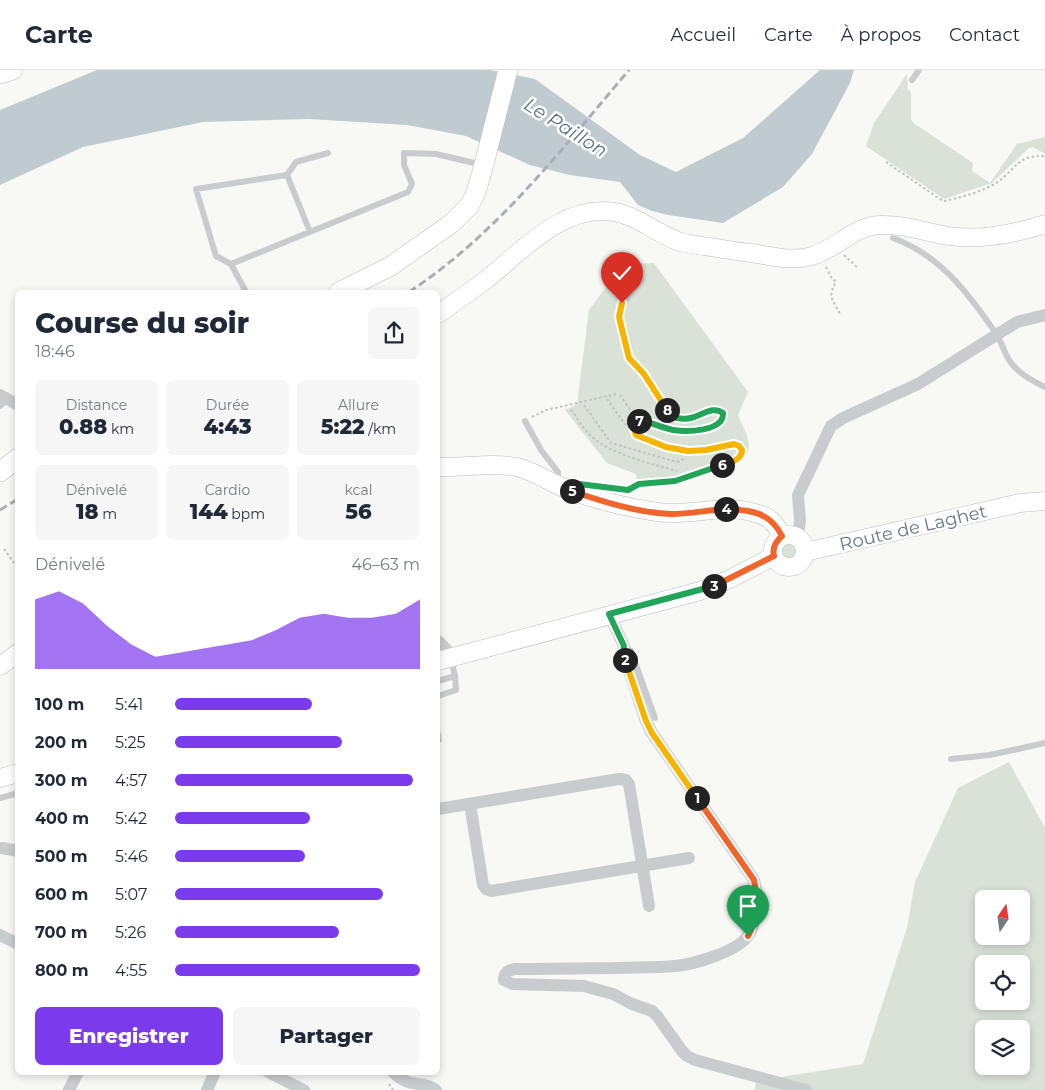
<!DOCTYPE html>
<html lang="fr">
<meta charset="utf-8">
<style>
body{margin:0;font-family:Montserrat,sans-serif;background:#f6f6f7;color:#1f2937;height:100vh;display:flex;flex-direction:column;font-size:19px;white-space:nowrap}
*{box-sizing:border-box;margin:0}
p{font-size:16px;color:#747a83}
.icon{flex:none;width:28px;height:28px;fill:none;stroke:currentColor;stroke-width:2;stroke-linecap:round;stroke-linejoin:round}
.map{position:relative;flex:1;overflow:hidden}
.details{position:absolute;left:15px;top:220px;width:425px;height:785px;display:flex;flex-direction:column;background:#fff;border-radius:8px;box-shadow:0 2px 8px #0003}
.details>*{flex:none}
.needle{width:32px;rotate:13deg}
.controls{position:absolute;left:975px;top:820px;display:grid;gap:10px}
.controls a{display:grid;place-items:center;width:55px;height:55px;border-radius:8px;background:#fff;box-shadow:0 2px 8px #0003;font-size:25px}
.pin{position:absolute;display:grid;place-items:center;width:42px;height:42px;color:#fff;margin:-51px -21px;border-radius:50% 50% 50% 0;rotate:-45deg;box-shadow:0 0 5px #0007}
.pin .icon{rotate:45deg}
.km{position:absolute;width:25px;height:25px;margin:-12px;border-radius:50%;background:#222;color:#fff;font-size:14px;line-height:25px;text-align:center}
.round{display:grid;place-items:center;flex:none;width:52px;height:52px;border-radius:8px;background:#f6f6f7}
.headline{display:flex;align-items:center;justify-content:space-between;height:85px;padding:0 20px}
h1{font-size:28px;font-weight:800;line-height:38px}
.stats{display:grid;grid-template-columns:repeat(3,1fr);gap:8px;height:85px;padding:5px 20px}
.stats div{display:grid;align-content:center;border-radius:8px;background:#f6f6f7;text-align:center}
.stats b{font-size:21px;font-weight:800}
.stats small{font-size:14px;font-weight:400}
.stats p{font-size:14px}
.chart{height:140px;padding:10px 20px}
.chart p{display:flex;justify-content:space-between}
.chart svg{width:100%;height:90px;margin-top:5px;fill:#7c3aed;opacity:.7}
.action{display:flex;gap:10px;margin-top:auto;padding:10px 20px}
.action a{flex:1;height:58px;border-radius:8px;background:#7c3aed;color:#fff;font-size:20px;font-weight:800;line-height:58px;text-align:center}
.action a+a{background:#f6f6f7;color:#1f2937}
ul{padding:0 20px;list-style:none;font-size:16px}
li{display:grid;grid-template-columns:80px 60px 1fr;align-items:center;height:38px}
li i{height:12px;border-radius:6px;background:#7c3aed}
header{display:flex;align-items:center;gap:30px;box-sizing:border-box;height:70px;padding:0 25px;background:#fff;border-bottom:1px solid #e0e1e3}
header strong{font-size:24px}
nav{display:flex;gap:28px;margin-inline-start:auto;font-size:18px}
.map>svg:first-child{display:block}
</style>
<header>
<strong>Carte</strong>
<nav><a>Accueil</a><a>Carte</a><a>À propos</a><a>Contact</a></nav>
</header>
<div class="map">
<svg width="1045" height="1020" viewBox="0 0 1045 1020">
<rect width="100%" height="100%" fill="#f8f8f5"/>
<!-- green -->
<path fill="#dae1d6" fill-rule="evenodd" d="M907,4L908,19L911,23V50L915,54L973,93L972,101L990,113L1017,74L1045,67V84L1033,77L1029,78L992,113L944,129L866,76L874,53Z
M654,193L748,322L738,345C746,364 758,380 737,395L674,415L637,419L636,404L607,393L565,340L577,334L589,240L623,194Z
M779 481a10 10 0 1 1 20 0a10 10 0 1 1-20 0Z
M1009,692L1045,758V1020H755L756,1011L863,994L907,858L915,812L958,718ZM984,829H1021V866H984ZM984,894H1021V931H984ZM984,959H1021V996H984Z"/>
<!-- water -->
<path fill="#bfcbd0" d="M97,0H490L535,9L640,85L676,102L743,68L820,0H854L850,13L812,84L783,117L723,153L668,145L652,141L638,135L620,112L570,105L530,95L466,66L407,55L309,49L203,52L83,77L0,115V40Z"/>
<g fill="none" stroke-linecap="round" stroke-linejoin="round">
<defs>
<path id="secondary" d="M438,244C454,233 471,221 487,209C523,180 563,134 614,142C638,146 657,164 680,172C704,176 727,180 751,183C771,186 792,192 812,186C836,179 854,156 880,155C904,154 925,162 948,166C981,171 1014,164 1045,154
M438,397C463,398 491,392 517,397C537,402 553,415 572,421C600,431 629,438 657,442C690,447 722,433 755,443C769,446 776,453 782,467
M773 481a16 16 0 1 1 32 0a16 16 0 1 1-32 0Z
M805,482L1020,433L1045,431
M438,591L700,521L730,509L774,486
M0,596L18,583
M0,708L18,703"/>
<path id="primary" d="M0,4L13,0
M339,222L391,196L452,153L469,136L475,125L482,102L508,0
M0,402L18,388"/>
</defs>
<!-- secondary casing -->
<use href="#secondary" stroke="#b8bec2" stroke-width="19"/>
<!-- primary casing -->
<use href="#primary" stroke="#bbbfc3" stroke-width="20"/>
<!-- path -->
<path stroke="#bfc2c4" stroke-width="2" stroke-dasharray="2.5 2.5" stroke-linecap="butt" d="M886,92L937,127L944,131C959,128 984,121 996,113C1017,99 1016,85 1045,86
M844,185L857,197
M826,197L831,207L836,212C827,227 833,230 840,244
M620,325L633,344
M607,329L624,353L627,355
M584,335L611,373L677,392L684,389
M571,340C577,347 581,356 587,362C607,384 649,393 677,401
M532,347L546,340L616,324
M4,479L18,498
M389,1014L393,1020"/>
<!-- lane -->
<path stroke="#c8cccf" stroke-width="6" d="M912,10L919,0
M328,83L296,92L287,105L196,119L216,186L231,194L408,122L412,114L404,95V83L436,84L483,95
M287,105L310,162
M893,168C940,185 968,223 995,262C1001,271 1004,281 1009,290C1017,303 1032,311 1045,317
M231,194L246,222
M0,336L8,329
M525,351L541,380L558,402V407L554,411
M573,418L579,414L628,419L639,414L675,411L739,388L742,384V380L739,376L735,374C722,376 709,381 696,381C677,382 653,374 637,365C633,358 633,352 642,350C652,353 662,358 673,360C686,362 724,362 723,343L718,340H712L692,349L683,350L671,346L644,304L635,297L629,288L619,247C620,232 632,222 642,210
M624,576L631,581L655,648
M438,611L455,606
M438,626L456,620L455,606L451,589
M438,664L439,670
M951,689L990,685L1045,673
M0,728L18,723"/>
<!-- street -->
<path stroke="#c8cccf" stroke-width="12" d="M0,325L18,335
M794,466L799,458L800,451L798,425L831,356L843,348L918,314L1017,252L1045,245
M609,544L624,576L623,582L646,651L652,663L754,810C758,824 757,854 748,866C736,882 695,894 675,896C655,898 634,897 614,898C581,898 548,899 515,899C508,900 504,902 504,910L512,914L584,916L613,924L632,934L652,941L658,947L682,981L687,986L695,990L806,1020
M438,571L446,579L451,587
M470,734L483,815L486,819L491,821L689,788
M438,739L619,709L626,710L629,714L649,836
M2,778L18,781
M0,865L18,874
M268,1002L304,1020
M393,1002C411,1020 421,1009 436,1020
M69,1020L78,1002
M207,1020L215,1002"/>
<!-- secondary -->
<use href="#secondary" stroke="#fff" stroke-width="18"/>
<!-- primary -->
<use href="#primary" stroke="#fff" stroke-width="19"/>
<!-- rail -->
<path stroke="#a8aeb4" stroke-width="3" stroke-dasharray="8 4" stroke-linecap="butt" d="M409,222C497,164 561,80 629,0
M0,440L18,429"/>
</g>
<g fill="none" stroke-linecap="round" stroke-linejoin="round">
<defs>
<path id="split-1" d="M697,728L754,810L757,827L751,860L748,866"/>
<path id="split-2" d="M625,590L646,651L652,663L697,728"/>
<path id="split-3" d="M625,590L623,582L624,576L609,544L714,516"/>
<path id="split-4" d="M714,516L774,486C772,478 775,472 782,466C770,442 751,440 726,439"/>
<path id="split-5" d="M572,421C600,431 640,443 671,444C689,444 708,440 726,439"/>
<path id="split-6" d="M572,421L574,416L579,414L628,420L639,414L675,411L722,395"/>
<path id="split-7" d="M639,351L634,354V359L636,365L666,377L688,381L706,380L734,374L739,376L742,380C742,390 730,393 722,395"/>
<path id="split-8" d="M639,351L642,350C652,353 662,358 673,360C686,362 724,362 723,343C708,332 695,357 671,346L667,340"/>
<path id="split-9" d="M622,233L619,247L629,288L644,304L667,340"/>
</defs>
<!-- split-1 casing -->
<use href="#split-1" stroke="#fff" stroke-width="10"/>
<!-- split-2 casing -->
<use href="#split-2" stroke="#fff" stroke-width="10"/>
<!-- split-3 casing -->
<use href="#split-3" stroke="#fff" stroke-width="10"/>
<!-- split-4 casing -->
<use href="#split-4" stroke="#fff" stroke-width="10"/>
<!-- split-5 casing -->
<use href="#split-5" stroke="#fff" stroke-width="10"/>
<!-- split-6 casing -->
<use href="#split-6" stroke="#fff" stroke-width="10"/>
<!-- split-7 casing -->
<use href="#split-7" stroke="#fff" stroke-width="10"/>
<!-- split-8 casing -->
<use href="#split-8" stroke="#fff" stroke-width="10"/>
<!-- split-9 casing -->
<use href="#split-9" stroke="#fff" stroke-width="10"/>
<!-- split-1 -->
<use href="#split-1" stroke="#f0652b" stroke-width="6"/>
<!-- split-2 -->
<use href="#split-2" stroke="#f5b400" stroke-width="6"/>
<!-- split-3 -->
<use href="#split-3" stroke="#22a559" stroke-width="6"/>
<!-- split-4 -->
<use href="#split-4" stroke="#f0652b" stroke-width="6"/>
<!-- split-5 -->
<use href="#split-5" stroke="#f0652b" stroke-width="6"/>
<!-- split-6 -->
<use href="#split-6" stroke="#22a559" stroke-width="6"/>
<!-- split-7 -->
<use href="#split-7" stroke="#f5b400" stroke-width="6"/>
<!-- split-8 -->
<use href="#split-8" stroke="#22a559" stroke-width="6"/>
<!-- split-9 -->
<use href="#split-9" stroke="#f5b400" stroke-width="6"/>
</g>
<g text-anchor="middle" stroke-width="5" stroke-linejoin="round" paint-order="stroke">
<!-- street labels -->
<g font-size="18" fill="#657989" stroke="#fff">
<text transform="translate(913 458) rotate(-13)" y="6">Route de Laghet</text>
</g>
<!-- water labels -->
<g font-size="19" font-style="italic" fill="#5c757d" stroke="#fff">
<text transform="translate(566 57) rotate(32)" y="7">Le Paillon</text>
</g>
</g>
</svg>
<div class="controls">
<a><svg class="needle" viewBox="-14 -14 28 28"><path d="M0-13l5 13h-10z" fill="#e53935"/><path d="M0 13l5-13h-10z" fill="#747a83"/></svg></a>
<a><svg class="icon" aria-label="locate" viewBox="0 0 24 24"><circle cx="12" cy="12" r="6"/><path d="M12 2v4M12 18v4M2 12h4M18 12h4"/></svg></a>
<a><svg class="icon" aria-label="layers" viewBox="0 0 24 24"><path d="M12 4l9 5-9 5-9-5zM3 14l9 5 9-5"/></svg></a>
</div>
<div class="pin" style="left:748px;top:866px;background:#1e9e55"><svg class="icon" aria-label="arrive" viewBox="0 0 24 24"><path d="M6 21V4h12l-3 4 3 4H6"/></svg></div>
<div class="pin" style="left:622px;top:233px;background:#d93025"><svg class="icon" aria-label="check" viewBox="0 0 24 24"><path d="M5 12l5 5 9-10"/></svg></div>
<b class="km" style="left:697px;top:728px">1</b>
<b class="km" style="left:625px;top:590px">2</b>
<b class="km" style="left:714px;top:516px">3</b>
<b class="km" style="left:726px;top:439px">4</b>
<b class="km" style="left:572px;top:421px">5</b>
<b class="km" style="left:722px;top:395px">6</b>
<b class="km" style="left:639px;top:351px">7</b>
<b class="km" style="left:667px;top:340px">8</b>
<section class="details">
<div class="headline"><div><h1>Course du soir</h1><p>18:46</p></div><a class="round"><svg class="icon" aria-label="share" viewBox="0 0 24 24"><path d="M12 15V3M7 8l5-5 5 5M5 13v7h14v-7"/></svg></a></div>
<div class="stats">
<div><p>Distance</p><b>0.88<small> km</small></b></div>
<div><p>Durée</p><b>4:43</b></div>
<div><p>Allure</p><b>5:22<small> /km</small></b></div>
</div>
<div class="stats">
<div><p>Dénivelé</p><b>18<small> m</small></b></div>
<div><p>Cardio</p><b>144<small> bpm</small></b></div>
<div><p>kcal</p><b>56</b></div>
</div>
<div class="chart"><p><span>Dénivelé</span>46–63 m</p>
<svg viewBox="0 0 160 44" preserveAspectRatio="none"><path d="M0 44V10L10 6L20 12L30 23L40 32L50 38L60 36L70 34L80 32L90 30L100 25L110 19L120 17L130 19L140 19L150 17L160 10V44z"/></svg>
</div>
<ul>
<li><b>100 m</b>5:41<i style="width:56%"></i></li>
<li><b>200 m</b>5:25<i style="width:68%"></i></li>
<li><b>300 m</b>4:57<i style="width:97%"></i></li>
<li><b>400 m</b>5:42<i style="width:55%"></i></li>
<li><b>500 m</b>5:46<i style="width:53%"></i></li>
<li><b>600 m</b>5:07<i style="width:85%"></i></li>
<li><b>700 m</b>5:26<i style="width:67%"></i></li>
<li><b>800 m</b>4:55<i style="width:100%"></i></li>
</ul>
<div class="action"><a>Enregistrer</a><a>Partager</a></div>
</section>
</div>
